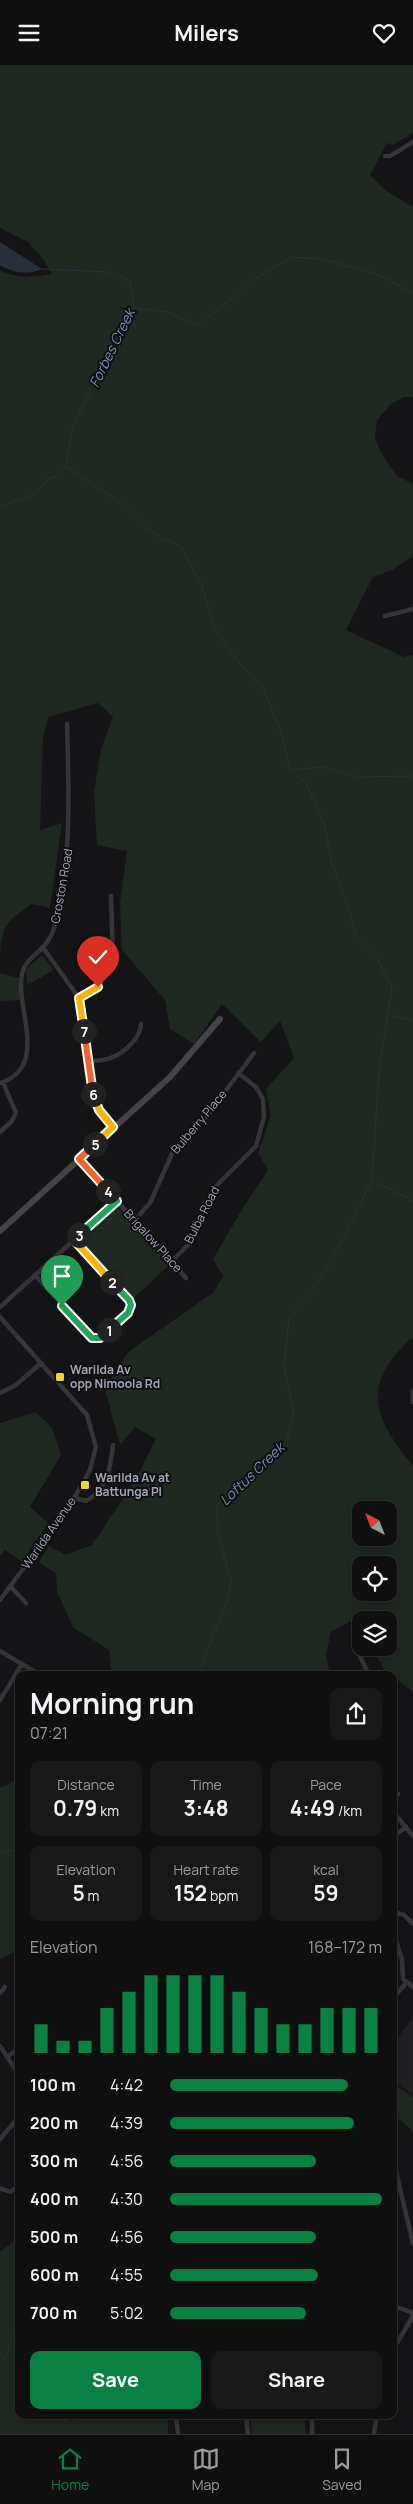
<!DOCTYPE html>
<meta charset="utf-8">
<style>
body{margin:0;font-family:Manrope,sans-serif;background:#181819;color:#f1f3f6;height:100vh;display:flex;flex-direction:column;font-size:19px;white-space:nowrap}
*{box-sizing:border-box;margin:0}
p{font-size:16px;color:#9b9c9f}
.icon{flex:none;width:28px;height:28px;fill:none;stroke:currentColor;stroke-width:2;stroke-linecap:round;stroke-linejoin:round}
.map{position:relative;flex:1;overflow:hidden}
.sheet{position:absolute;left:15px;top:1606px;width:382px;height:748px;display:flex;flex-direction:column;background:#0f0f10;border-radius:10px;box-shadow:0 2px 12px #0003,0 0 0 1px #2f2f30}
.sheet>*{flex:none}
.needle{width:32px;rotate:318deg}
.buttons{position:absolute;left:352px;top:1436px;display:grid;gap:10px}
.buttons a{display:grid;place-items:center;width:45px;height:45px;border-radius:10px;background:#0f0f10;box-shadow:0 2px 12px #0003,0 0 0 1px #2f2f30;font-size:25px}
.pin{position:absolute;display:grid;place-items:center;width:42px;height:42px;color:#fff;margin:-51px -21px;border-radius:50% 50% 50% 0;rotate:-45deg;box-shadow:0 0 5px #0007}
.pin .icon{rotate:45deg}
.km{position:absolute;width:25px;height:25px;margin:-12px;border-radius:50%;background:#222;color:#fff;font-size:14px;line-height:25px;text-align:center}
.round{display:grid;place-items:center;flex:none;width:52px;height:52px;border-radius:10px;background:#181819}
.overview{display:flex;align-items:center;justify-content:space-between;height:85px;padding:0 15px}
h1{font-size:28px;font-weight:700;line-height:38px}
.metrics{display:grid;grid-template-columns:repeat(3,1fr);gap:8px;height:85px;padding:5px 15px}
.metrics div{display:grid;align-content:center;border-radius:10px;background:#181819;text-align:center}
.metrics b{font-size:21px;font-weight:700}
.metrics small{font-size:14px;font-weight:400}
.metrics p{font-size:14px}
.chart{height:140px;padding:10px 15px}
.chart p{display:flex;justify-content:space-between}
.chart svg{width:100%;height:90px;margin-top:5px;stroke:#0b8043;stroke-width:6}
.cta{display:flex;gap:10px;margin-top:auto;padding:10px 15px}
.cta a{flex:1;height:58px;border-radius:10px;background:#0b8043;color:#fff;font-size:20px;font-weight:700;line-height:58px;text-align:center}
.cta a+a{background:#181819;color:#f1f3f6}
ul{padding:0 15px;list-style:none;font-size:16px}
li{display:grid;grid-template-columns:80px 60px 1fr;align-items:center;height:38px}
li i{height:12px;border-radius:6px;background:#0b8043}
header{display:flex;justify-content:space-between;align-items:center;height:65px;padding:0 15px;background:#0f0f10;font-size:22px;font-weight:700}
.dock{display:flex;justify-content:space-around;align-items:center;height:70px;border-top:1px solid #2f2f30;background:#0f0f10;font-size:14px;color:#9b9c9f}
.dock a{display:grid;justify-items:center;gap:2px}
.dock .selected{color:#0b8043}
.map>svg:first-child{display:block}
</style>
<header><svg class="icon" aria-label="menu" viewBox="0 0 24 24"><path d="M4 6h16M4 12h16M4 18h16"/></svg>Milers<svg class="icon" aria-label="heart" viewBox="0 0 24 24"><path d="M12 20l-8-8c-3-5 5-10 8-4 3-6 11-1 8 4z"/></svg></header>
<div class="map">
<svg width="413" height="2369" viewBox="0 0 413 2369">
<rect width="100%" height="100%" fill="#141416"/>
<!-- built -->
<path fill="#202023" d="M413,1952V2030L394,2017V1978Z"/>
<!-- green -->
<path fill="#202822" fill-rule="evenodd" d="M0,0H413V68L393,80L387,78L370,110L385,125L413,142V332H404L392,338L377,355L375,373L381,388L396,410L413,419V491L392,505L373,512L346,565L404,592L413,590V1275L411,1273C404,1281 396,1288 390,1297C362,1336 388,1370 413,1401V1627L384,1604L373,1584L389,1582V1555H371L368,1547L331,1567L326,1589L330,1610H112L109,1585L73,1562L57,1526L56,1509L39,1497L49,1481L66,1490L92,1480L136,1414L156,1374L135,1362L120,1380L105,1324L128,1287L214,1227L223,1211L213,1194L244,1141L268,1105L258,1088L271,1050L266,1024L294,993L280,956L261,977L222,939L194,979L170,964L165,935L122,885L120,838L127,786L97,780L94,727L101,684L113,652L98,638L48,652L43,673L40,765L62,758L50,843L32,839C7,855 1,862 0,893V205C15,214 36,212 52,209L43,194L28,177L0,163ZM361,1445H389V1472H361ZM361,1500H389V1528H361Z
M42,890L54,905L27,920L26,904Z
M0,908L19,913L20,935L0,936Z
M116,1140L170,1199L133,1234L78,1174Z
M36,1347L52,1363L61,1390L30,1442L48,1458L22,1497L5,1485L0,1491V1358Z
M19,1710V1885L0,1894V1723L11,1718Z
M394,2019L413,2032V2066L394,2050Z
M19,2172V2350H61L70,2356L107,2350H168V2369H0V2187Z
M250,2350H304L306,2369H252Z"/>
<!-- water -->
<path fill="#2a3039" d="M0,177L42,204C28,210 13,208 0,200Z"/>
<g fill="none" stroke-linecap="round" stroke-linejoin="round">
<!-- stream -->
<path stroke="#2a3039" stroke-width="1" d="M135,243L168,247L198,261L255,214L292,192L322,194L379,210L413,228
M66,402L125,440L145,462L163,474L181,481L202,521L215,565L240,599L263,623L282,670L290,705L306,718L324,758L332,799L350,847L355,869L378,895L392,922L379,1005L372,1115L345,1171L317,1219L289,1254L284,1302L294,1349L287,1375L217,1440L218,1469L231,1515L227,1537L197,1610
M0,442L36,428L48,414L57,411L66,402L72,365L83,340L134,243L130,216L109,207L42,204
M290,705L322,702L359,712L413,711
M389,950L413,955
M372,1115L413,1136
M0,1789L19,1783
M3,2298L19,2254"/>
<!-- street -->
<path stroke="#35353a" stroke-width="4.5" d="M385,91H390L413,77
M385,551L413,544
M44,884L79,933L95,1036L113,1062
M79,933L98,922L113,897L111,831
M89,997C97,995 106,996 113,992C125,987 141,972 141,959
M0,1018C50,1002 15,943 22,909C25,891 48,886 54,863C72,796 69,727 67,659
M0,1067L12,1056L16,1048L3,1017
M79,1094L186,1213
M135,1155L150,1138L175,1082L207,1051L254,988
M172,1196L189,1179L215,1122L256,1081L264,1052L263,1034L256,1022L238,1008
M35,1210L92,1273H100L128,1248L131,1240L129,1235L74,1175
M0,1242L117,1136
M0,1252L87,1350L96,1382L90,1405L69,1442L0,1535
M413,1326V1337
M0,1328L16,1320L41,1298
M75,1433L86,1436C107,1425 111,1401 113,1380
M10,1521L26,1538
M0,1586L40,1610
M358,1587L369,1610
M79,1610V1608
M0,1635L22,1599
M394,1733L398,1729
M394,1748L413,1771
M394,1771L406,1762
M394,1847L404,1850L413,1859
M394,1869L402,1895L403,1914L413,1922
M0,1928L5,1922
M394,1932L406,1918
M0,1981L19,2010
M7,1992L19,1983
M0,2074L19,2052
M394,2098L413,2179
M0,2123L11,2127L19,2119
M394,2241L413,2248
M394,2283L413,2251
M176,2350L178,2369
M246,2350L248,2369
M312,2350V2369
M374,2369L377,2350"/>
<!-- secondary -->
<path stroke="#43434a" stroke-width="6" d="M0,1166L170,1012L220,954"/>
</g>
<g fill="none" stroke-linecap="round" stroke-linejoin="round">
<defs>
<path id="split-1" d="M62,1241L92,1273H100L109,1265"/>
<path id="split-2" d="M109,1265L128,1248L131,1240L129,1235L112,1217"/>
<path id="split-3" d="M79,1170L74,1175L112,1217"/>
<path id="split-4" d="M79,1170L117,1136L108,1126"/>
<path id="split-5" d="M95,1079L79,1094L108,1126"/>
<path id="split-6" d="M93,1029L99,1045L113,1062L95,1079"/>
<path id="split-7" d="M84,966L93,1029"/>
<path id="split-8" d="M84,966L79,933L98,922"/>
</defs>
<!-- split-1 casing -->
<use href="#split-1" stroke="#fff" stroke-width="10"/>
<!-- split-2 casing -->
<use href="#split-2" stroke="#fff" stroke-width="10"/>
<!-- split-3 casing -->
<use href="#split-3" stroke="#fff" stroke-width="10"/>
<!-- split-4 casing -->
<use href="#split-4" stroke="#fff" stroke-width="10"/>
<!-- split-5 casing -->
<use href="#split-5" stroke="#fff" stroke-width="10"/>
<!-- split-6 casing -->
<use href="#split-6" stroke="#fff" stroke-width="10"/>
<!-- split-7 casing -->
<use href="#split-7" stroke="#fff" stroke-width="10"/>
<!-- split-8 casing -->
<use href="#split-8" stroke="#fff" stroke-width="10"/>
<!-- split-1 -->
<use href="#split-1" stroke="#22a559" stroke-width="6"/>
<!-- split-2 -->
<use href="#split-2" stroke="#22a559" stroke-width="6"/>
<!-- split-3 -->
<use href="#split-3" stroke="#f5b400" stroke-width="6"/>
<!-- split-4 -->
<use href="#split-4" stroke="#22a559" stroke-width="6"/>
<!-- split-5 -->
<use href="#split-5" stroke="#f0652b" stroke-width="6"/>
<!-- split-6 -->
<use href="#split-6" stroke="#f5b400" stroke-width="6"/>
<!-- split-7 -->
<use href="#split-7" stroke="#f0652b" stroke-width="6"/>
<!-- split-8 -->
<use href="#split-8" stroke="#f5b400" stroke-width="6"/>
</g>
<!-- markers -->
<g fill="#f0d431" stroke="#0f0f11" stroke-width="2">
<rect x="55" y="1307" width="10" height="10" rx="2.5"/>
<rect x="80" y="1415" width="10" height="10" rx="2.5"/>
</g>
<g text-anchor="middle" stroke-width="4" stroke-linejoin="round" paint-order="stroke">
<!-- street labels -->
<g font-size="12" fill="#a6a7b6" stroke="#0f0f11">
<text transform="translate(62 821) rotate(-80)" y="4">Croston Road</text>
<text transform="translate(199 1057) rotate(-50)" y="4">Bulberry Place</text>
<text transform="translate(202 1150) rotate(-63)" y="4">Bulba Road</text>
<text transform="translate(153 1176) rotate(48)" y="4">Brigalow Place</text>
<text transform="translate(49 1468) rotate(-55)" y="4">Warilda Avenue</text>
</g>
<!-- poi labels -->
<g font-size="12" font-weight="bold" fill="#a6a7b6" stroke="#0f0f11" text-anchor="start">
<text x="70" y="1309">Warilda Av<tspan x="70" dy="14">opp Nimoola Rd</tspan></text>
<text x="95" y="1417">Warilda Av at<tspan x="95" dy="14">Battunga Pl</tspan></text>
</g>
<!-- water labels -->
<g font-size="14" font-style="italic" fill="#7c8eb1" stroke="#0f0f11">
<text transform="translate(112 283) rotate(-64)" y="5">Forbes Creek</text>
<text transform="translate(252 1409) rotate(-44)" y="5">Loftus Creek</text>
</g>
</g>
</svg>
<div class="buttons">
<a><svg class="needle" viewBox="-14 -14 28 28"><path d="M0-13l5 13h-10z" fill="#e53935"/><path d="M0 13l5-13h-10z" fill="#9b9c9f"/></svg></a>
<a><svg class="icon" aria-label="locate" viewBox="0 0 24 24"><circle cx="12" cy="12" r="6"/><path d="M12 2v4M12 18v4M2 12h4M18 12h4"/></svg></a>
<a><svg class="icon" aria-label="layers" viewBox="0 0 24 24"><path d="M12 4l9 5-9 5-9-5zM3 14l9 5 9-5"/></svg></a>
</div>
<div class="pin" style="left:62px;top:1241px;background:#1e9e55"><svg class="icon" aria-label="arrive" viewBox="0 0 24 24"><path d="M6 21V4h12l-3 4 3 4H6"/></svg></div>
<div class="pin" style="left:98px;top:922px;background:#d93025"><svg class="icon" aria-label="check" viewBox="0 0 24 24"><path d="M5 12l5 5 9-10"/></svg></div>
<b class="km" style="left:109px;top:1265px">1</b>
<b class="km" style="left:112px;top:1217px">2</b>
<b class="km" style="left:79px;top:1170px">3</b>
<b class="km" style="left:108px;top:1126px">4</b>
<b class="km" style="left:95px;top:1079px">5</b>
<b class="km" style="left:93px;top:1029px">6</b>
<b class="km" style="left:84px;top:966px">7</b>
<section class="sheet">
<div class="overview"><div><h1>Morning run</h1><p>07:21</p></div><a class="round"><svg class="icon" aria-label="share" viewBox="0 0 24 24"><path d="M12 15V3M7 8l5-5 5 5M5 13v7h14v-7"/></svg></a></div>
<div class="metrics">
<div><p>Distance</p><b>0.79<small> km</small></b></div>
<div><p>Time</p><b>3:48</b></div>
<div><p>Pace</p><b>4:49<small> /km</small></b></div>
</div>
<div class="metrics">
<div><p>Elevation</p><b>5<small> m</small></b></div>
<div><p>Heart rate</p><b>152<small> bpm</small></b></div>
<div><p>kcal</p><b>59</b></div>
</div>
<div class="chart"><p><span>Elevation</span>168–172 m</p>
<svg viewBox="0 0 160 44" preserveAspectRatio="none"><path d="M5 44V30M15 44V38M25 44V38M35 44V22M45 44V14M55 44V6M65 44V6M75 44V6M85 44V6M95 44V14M105 44V22M115 44V30M125 44V30M135 44V22M145 44V22M155 44V22"/></svg>
</div>
<ul>
<li><b>100 m</b>4:42<i style="width:84%"></i></li>
<li><b>200 m</b>4:39<i style="width:87%"></i></li>
<li><b>300 m</b>4:56<i style="width:69%"></i></li>
<li><b>400 m</b>4:30<i style="width:100%"></i></li>
<li><b>500 m</b>4:56<i style="width:69%"></i></li>
<li><b>600 m</b>4:55<i style="width:70%"></i></li>
<li><b>700 m</b>5:02<i style="width:64%"></i></li>
</ul>
<div class="cta"><a>Save</a><a>Share</a></div>
</section>
</div>
<nav class="dock">
<a class="selected"><svg class="icon" aria-label="home" viewBox="0 0 24 24"><path d="M3 11l9-7 9 7M6 9v11h12V9"/></svg>Home</a>
<a><svg class="icon" aria-label="map" viewBox="0 0 24 24"><path d="M3 6l6-2 6 2 6-2v14l-6 2-6-2-6 2zM9 4v14M15 6v14"/></svg>Map</a>
<a><svg class="icon" aria-label="saved" viewBox="0 0 24 24"><path d="M7 4h10v16l-5-4-5 4z"/></svg>Saved</a>
</nav>
